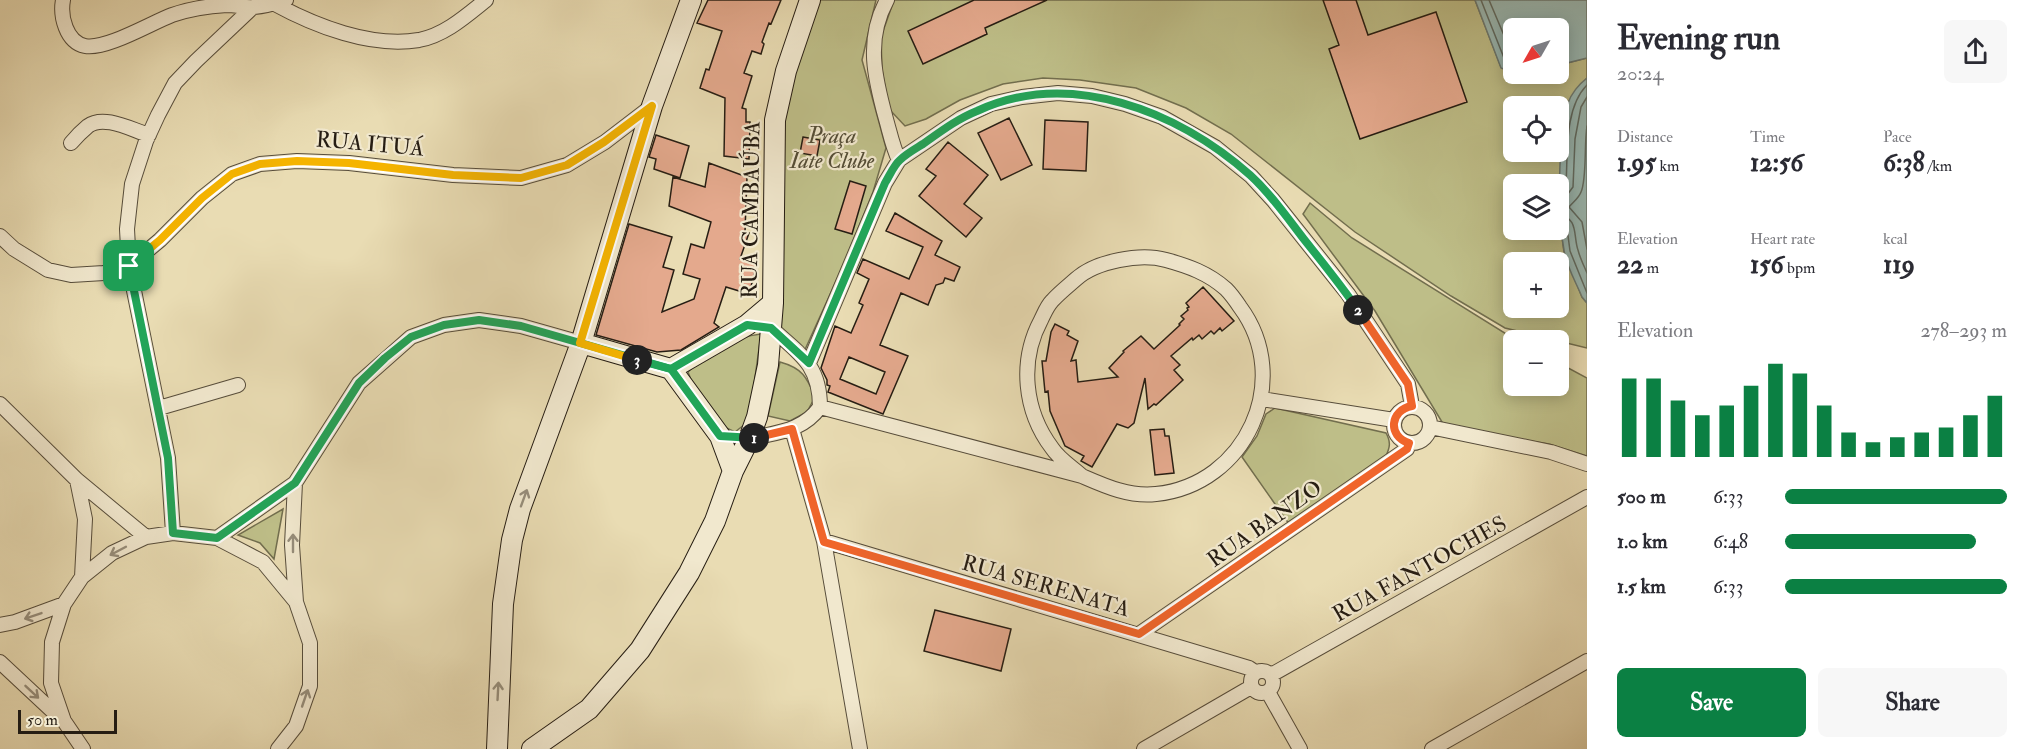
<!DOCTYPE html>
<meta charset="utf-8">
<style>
body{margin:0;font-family:"IM FELL Double Pica",serif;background:#f7f7f7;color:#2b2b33;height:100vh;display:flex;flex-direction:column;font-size:22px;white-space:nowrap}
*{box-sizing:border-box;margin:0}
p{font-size:20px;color:#7c7c81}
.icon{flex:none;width:33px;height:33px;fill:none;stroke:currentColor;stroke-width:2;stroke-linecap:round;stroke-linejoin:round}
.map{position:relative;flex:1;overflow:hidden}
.details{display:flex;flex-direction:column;background:#fff;width:450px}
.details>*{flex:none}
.needle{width:39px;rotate:231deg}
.fabs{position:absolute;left:1503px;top:18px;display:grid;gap:12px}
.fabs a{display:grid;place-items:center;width:66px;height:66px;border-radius:9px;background:#fff;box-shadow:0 3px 15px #0003;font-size:30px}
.scale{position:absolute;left:18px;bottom:15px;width:99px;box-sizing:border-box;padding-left:6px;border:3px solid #261d13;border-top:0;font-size:16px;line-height:21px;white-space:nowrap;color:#261d13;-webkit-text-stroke:4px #f1e8ce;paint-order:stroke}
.pin{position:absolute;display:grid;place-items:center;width:51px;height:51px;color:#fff;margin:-26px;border-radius:12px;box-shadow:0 3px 9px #0006}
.km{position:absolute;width:30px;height:30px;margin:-15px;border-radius:50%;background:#222;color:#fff;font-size:16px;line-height:30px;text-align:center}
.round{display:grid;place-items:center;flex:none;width:63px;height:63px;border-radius:9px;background:#f7f7f7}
.summary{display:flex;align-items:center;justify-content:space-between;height:102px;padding:0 30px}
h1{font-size:33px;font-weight:800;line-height:45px}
.figures{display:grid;grid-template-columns:repeat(3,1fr);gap:9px;height:102px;padding:6px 30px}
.figures div{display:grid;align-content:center}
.figures b{font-size:26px;font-weight:800}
.figures small{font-size:16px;font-weight:400}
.figures p{font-size:16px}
.chart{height:168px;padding:12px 30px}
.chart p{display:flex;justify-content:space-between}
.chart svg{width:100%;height:108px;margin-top:6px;stroke:#0b8043;stroke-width:6}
.action{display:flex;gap:12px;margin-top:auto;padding:12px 30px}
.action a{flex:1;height:69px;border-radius:9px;background:#0b8043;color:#fff;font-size:24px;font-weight:800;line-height:69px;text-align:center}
.action a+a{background:#f7f7f7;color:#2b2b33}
ul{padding:0 30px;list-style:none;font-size:20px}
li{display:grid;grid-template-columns:96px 72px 1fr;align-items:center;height:45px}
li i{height:15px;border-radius:8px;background:#0b8043}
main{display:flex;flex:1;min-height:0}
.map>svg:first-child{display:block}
</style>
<main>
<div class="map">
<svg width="1587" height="749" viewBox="0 0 1587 749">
<rect width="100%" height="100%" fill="#e9dcb3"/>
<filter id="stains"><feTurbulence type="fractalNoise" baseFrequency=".00333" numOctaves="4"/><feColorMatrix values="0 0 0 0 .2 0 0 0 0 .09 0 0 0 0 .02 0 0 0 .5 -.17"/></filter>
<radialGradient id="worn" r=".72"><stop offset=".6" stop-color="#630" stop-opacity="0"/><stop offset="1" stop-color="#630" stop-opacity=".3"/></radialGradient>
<!-- green -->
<path fill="#bebe88" stroke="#726e4e" stroke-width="1.5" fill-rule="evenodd" d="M818,0H876L862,60L886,148L873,192L842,268L803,354L776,328L779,121Z
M894,0H1475L1501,67L1514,74H1558L1559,65L1587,58V78L1569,101L1562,138L1559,215L1564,252L1582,297L1587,303V348L1505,328L1451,296L1355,232L1231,134L1186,108L1136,88L1080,80L1043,78L1003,84L960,100L926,119L905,126L889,109L882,70L881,37ZM1514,106H1558V152H1514ZM1514,184H1558V230H1514ZM1514,262H1558V308H1514Z
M1310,203L1352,238L1516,340H1514V386H1558L1559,363L1587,378V456L1549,444L1445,427L1375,311L1303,214Z
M761,334L749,421L735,432L720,425L695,390L688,372C707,352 734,337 761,334Z
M780,362C802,368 807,377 815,397L807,412L790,421L768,416Z
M1275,408L1386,433C1391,442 1390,447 1386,456L1289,524L1242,457L1257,436L1266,414Z
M283,509L274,559L260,543L238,535Z"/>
<!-- water -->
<path fill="#9abab5" stroke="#6c7b74" stroke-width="1.5" d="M1475,0H1587V58L1559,65L1558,28H1514L1513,73L1501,68Z
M1587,78V303L1582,297C1576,282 1566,266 1564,250C1557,213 1558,140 1568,103C1571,94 1579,84 1587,78Z"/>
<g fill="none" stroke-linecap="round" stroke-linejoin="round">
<!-- shore -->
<path stroke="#606c64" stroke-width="1.5" d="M1481,0L1506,63L1514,67
M1489,0L1514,59
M1587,126C1584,144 1587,179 1581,192C1579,198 1573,202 1569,207L1582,222L1587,249
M1558,191L1564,189L1566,184C1568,154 1564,108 1587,85
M1558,198L1567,195L1573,187L1575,139L1581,107L1587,97
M1558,215C1579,217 1573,236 1578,250C1580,258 1584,266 1587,273
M1558,223L1563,224L1567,228L1570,251L1587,293"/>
</g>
<!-- building -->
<path fill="#e4a98d" stroke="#261d13" stroke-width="1.5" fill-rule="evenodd" d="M708,0H781L771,24L769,23L762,42L764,44L761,54L752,51L744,73L752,76L742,108L746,109V122H750L749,159L724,156L725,98L700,88L706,69L709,70L722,31L697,23Z
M974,0H1047L985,28L987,34L923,64L908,31Z
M1323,0H1356L1368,35L1436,12L1467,102L1360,139L1329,49L1339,45Z
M1009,118L1032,165L1001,180L978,133Z
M1045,120L1088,122L1086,171L1043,169Z
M656,135L689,146L680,178L654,169L656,159L649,157Z
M803,137L820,140L817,156L800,153Z
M948,142L988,175L964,204L982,218L966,237L919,196L936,176L926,169Z
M709,163L747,177L745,232L749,233L740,259L757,264L749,294L726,287L714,323L719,327L681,350L657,352L596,335L629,224L672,237L663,267L674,270L662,312L694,299L700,279L683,274L691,244L704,248L711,222L669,206L673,177L705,187Z
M850,181L866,186L852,234L835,229Z
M895,213L942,241L935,255L960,267L954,281L945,278L943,283L936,285L928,305L901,293L880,345L908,356L883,414L828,392L830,386L827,385V380L821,368L835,326L851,333L863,305L859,303L869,279L857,273L863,259L909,279L923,247L886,231ZM849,357L885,372L876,394L840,379Z
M1203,287L1234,321L1222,331L1220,328L1214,334L1211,331L1202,339L1199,335L1193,340L1192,338L1171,356L1180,365L1174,370L1183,380L1156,405L1154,404L1148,409L1145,378L1134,423L1128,428L1117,424L1092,467L1081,461L1084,456L1065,446L1050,411L1048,391L1045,392L1042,361H1046L1051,332L1055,324L1069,331L1067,335L1078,341L1071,361L1076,360L1078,382L1118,377L1109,368L1124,352L1123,351L1141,336L1154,349L1180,325L1179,324L1184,319L1181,316L1188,310L1187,308L1189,307L1186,303Z
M1164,429L1165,436H1169L1174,473L1155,475L1150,430Z
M935,610L1011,629L1001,671L924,651Z"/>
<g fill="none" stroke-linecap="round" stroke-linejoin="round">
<defs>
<path id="street" d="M63,0C60,16 66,42 85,46C106,50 151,23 172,15C189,9 208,6 227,5C236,5 245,8 254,7C265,6 276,3 286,0
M887,0C865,40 875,79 886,119C890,133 893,148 899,160
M273,3C315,26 371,48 419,40C445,35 466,16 486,0
M71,143C76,137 82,131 88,126C104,114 132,130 149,135
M0,236L14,249L48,270L71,275L104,273L129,266L160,240L202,198L232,174L260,164L297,161L349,163L453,175L521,178L567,165L605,142L652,106
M809,363L885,183L899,160L961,118L991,104L1022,97L1058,93L1092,96L1125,104L1162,117L1215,147L1251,176L1273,200L1348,294L1408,384L1412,406
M1262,399L1394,420
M0,404L77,480L146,537
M1394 425a18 18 0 1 1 36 0a18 18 0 1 1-36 0Z
M820,407L1082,476C1105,486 1129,497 1156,494C1246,485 1294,380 1240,307C1236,301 1231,294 1226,289C1208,273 1188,266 1166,260C1140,253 1096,261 1076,279C1068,286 1059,293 1052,301C1047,306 1044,314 1041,320C1019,361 1024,411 1052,448C1059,459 1072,467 1082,476
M159,408L238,385
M1430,427L1551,452L1587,464
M792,429L824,541L860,749
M749,439C777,432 802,432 820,407C820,365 800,354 771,328
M77,480L85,519L82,577
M173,533L168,458L129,266L127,229L132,184L146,141L158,115L175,83L196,61L253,7
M217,538L295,483L359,383L411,337L444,325L479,320L521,326L581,343
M824,541L1249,668L1255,672
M0,625L15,622L64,604
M1139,634L1407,449L1409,443
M0,662L62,720
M1251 682a11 11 0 1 1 22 0a11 11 0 1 1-22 0Z
M1271,675L1587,497
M1268,692L1300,749
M83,749L64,721L51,683L52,642L64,604L82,577L112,553L146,537L173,533L217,538L263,562L296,602
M278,749L296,726L310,686V643L296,602L292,545L295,483
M1144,749L1251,687
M1432,749L1587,661"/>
<path id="secondary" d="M581,343L671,369L720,436L733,471
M671,369L747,325L773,303
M497,749L503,604L512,540L520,509L581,343L652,106L691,0
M532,749L589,709L640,650L689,573L715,521L733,471L749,439L757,417L768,365L773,303L775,120L786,71L810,0"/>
</defs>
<!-- street casing -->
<use href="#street" stroke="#574d3b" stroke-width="16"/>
<!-- secondary casing -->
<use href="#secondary" stroke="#261d13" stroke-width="22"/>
<!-- street -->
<use href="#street" stroke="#f1e8ce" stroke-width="14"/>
<!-- secondary -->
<use href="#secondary" stroke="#f1e8ce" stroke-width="20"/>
</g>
<!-- one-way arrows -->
<defs><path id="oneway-shaft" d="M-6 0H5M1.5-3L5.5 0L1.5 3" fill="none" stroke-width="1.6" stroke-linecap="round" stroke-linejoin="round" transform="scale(1.5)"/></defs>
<g stroke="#968d7a">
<use href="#oneway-shaft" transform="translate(524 498) rotate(-70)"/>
<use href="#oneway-shaft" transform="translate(293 543) rotate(-90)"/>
<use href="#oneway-shaft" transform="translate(118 551) rotate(152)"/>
<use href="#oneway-shaft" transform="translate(33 616) rotate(161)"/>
<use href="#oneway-shaft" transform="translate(498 691) rotate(-87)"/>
<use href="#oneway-shaft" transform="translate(32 692) rotate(43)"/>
<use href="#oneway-shaft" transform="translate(305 698) rotate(-71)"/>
</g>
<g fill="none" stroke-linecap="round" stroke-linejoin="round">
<defs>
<path id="split-1" d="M129,266L168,458L173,533L217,538L295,483L359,383L385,358L411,337L444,325L479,320L521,326L671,369L720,436L754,438"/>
<path id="split-2" d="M754,438L792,429L824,542L1139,634L1407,449L1409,443C1387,436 1390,410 1412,406L1408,384L1358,310"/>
<path id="split-3" d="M637,360L671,369L747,325L771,328L809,363L885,183C890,175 894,165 900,160C906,154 915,149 923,144C940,132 957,119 977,111C1070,68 1178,111 1250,175C1270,193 1286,216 1303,238C1322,262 1341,285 1358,310"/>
<path id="split-4" d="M129,266L160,240L202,198L232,174L260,164L297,161L349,163L453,175L521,178L567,165L604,142L652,106L580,343L637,360"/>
</defs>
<!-- split-1 casing -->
<use href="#split-1" stroke="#fff" stroke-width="12"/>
<!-- split-2 casing -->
<use href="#split-2" stroke="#fff" stroke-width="12"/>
<!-- split-3 casing -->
<use href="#split-3" stroke="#fff" stroke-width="12"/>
<!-- split-4 casing -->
<use href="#split-4" stroke="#fff" stroke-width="12"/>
<!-- split-1 -->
<use href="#split-1" stroke="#22a559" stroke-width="8"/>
<!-- split-2 -->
<use href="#split-2" stroke="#f0652b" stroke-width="8"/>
<!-- split-3 -->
<use href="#split-3" stroke="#22a559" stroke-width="8"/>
<!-- split-4 -->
<use href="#split-4" stroke="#f5b400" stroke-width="8"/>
</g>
<g text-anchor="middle" stroke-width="4.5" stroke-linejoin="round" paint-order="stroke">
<!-- park labels -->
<g font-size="22" font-style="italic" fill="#544d36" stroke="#f1e8ce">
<text x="832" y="143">Praça<tspan x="832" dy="25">Iate Clube</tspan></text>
</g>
<!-- street labels -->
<g font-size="22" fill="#261d13" stroke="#f1e8ce">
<text transform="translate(370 143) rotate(5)" y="8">RUA ITUÁ</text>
<text transform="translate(750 210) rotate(-89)" y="8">RUA CAMBAÚBA</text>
<text transform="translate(1264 523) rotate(-35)" y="8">RUA BANZO</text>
<text transform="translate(1419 568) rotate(-29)" y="8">RUA FANTOCHES</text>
<text transform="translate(1046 585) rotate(16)" y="8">RUA SERENATA</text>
</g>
</g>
<rect width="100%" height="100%" filter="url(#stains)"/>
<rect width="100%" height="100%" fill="url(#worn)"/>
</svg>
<div class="fabs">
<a><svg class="needle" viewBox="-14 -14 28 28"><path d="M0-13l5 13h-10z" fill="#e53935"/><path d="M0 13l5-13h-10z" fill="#7c7c81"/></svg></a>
<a><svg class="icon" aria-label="locate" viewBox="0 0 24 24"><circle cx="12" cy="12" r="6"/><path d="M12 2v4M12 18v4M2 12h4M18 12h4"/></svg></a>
<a><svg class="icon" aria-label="layers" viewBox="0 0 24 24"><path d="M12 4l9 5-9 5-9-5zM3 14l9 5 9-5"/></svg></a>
<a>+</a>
<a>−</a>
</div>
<div class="scale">50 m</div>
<div class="pin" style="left:129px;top:266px;background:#1e9e55"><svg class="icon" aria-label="arrive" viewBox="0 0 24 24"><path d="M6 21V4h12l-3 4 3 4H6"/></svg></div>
<b class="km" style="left:754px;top:438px">1</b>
<b class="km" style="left:1358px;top:310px">2</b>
<b class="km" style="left:637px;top:360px">3</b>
</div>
<section class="details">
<div class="summary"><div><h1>Evening run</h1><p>20:24</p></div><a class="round"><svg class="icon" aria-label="share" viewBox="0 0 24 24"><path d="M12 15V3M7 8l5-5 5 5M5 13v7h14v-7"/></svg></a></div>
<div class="figures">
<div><p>Distance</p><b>1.95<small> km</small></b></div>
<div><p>Time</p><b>12:56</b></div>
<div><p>Pace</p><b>6:38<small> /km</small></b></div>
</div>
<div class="figures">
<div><p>Elevation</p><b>22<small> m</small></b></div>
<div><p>Heart rate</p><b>156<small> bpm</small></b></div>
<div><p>kcal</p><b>119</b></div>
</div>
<div class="chart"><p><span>Elevation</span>278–293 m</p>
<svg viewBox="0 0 160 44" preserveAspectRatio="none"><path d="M5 44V12M15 44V12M25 44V21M35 44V27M45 44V23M55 44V15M65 44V6M75 44V10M85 44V23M95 44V34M105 44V38M115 44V36M125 44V34M135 44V32M145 44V27M155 44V19"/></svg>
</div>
<ul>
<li><b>500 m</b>6:33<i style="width:100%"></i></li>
<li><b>1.0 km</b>6:48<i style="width:86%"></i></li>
<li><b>1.5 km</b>6:33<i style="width:100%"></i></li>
</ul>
<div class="action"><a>Save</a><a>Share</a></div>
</section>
</main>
